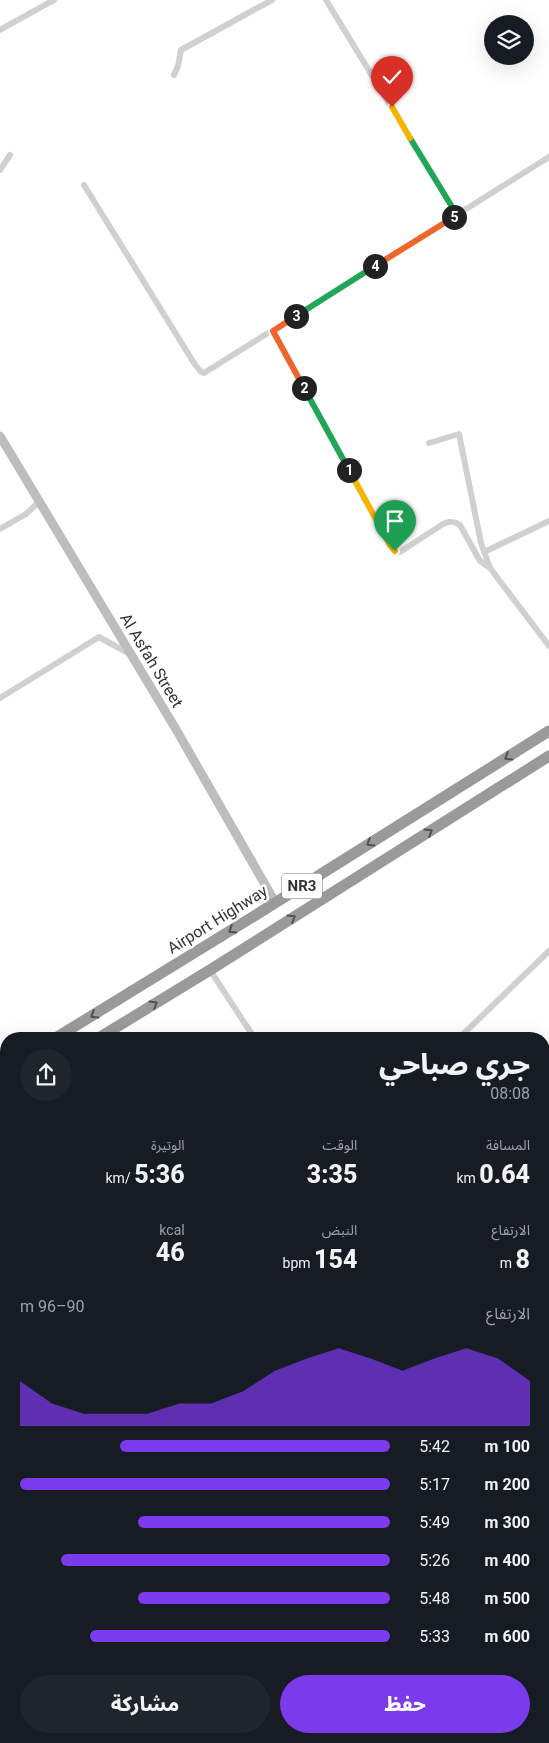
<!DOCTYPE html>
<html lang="ar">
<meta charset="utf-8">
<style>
body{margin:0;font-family:Roboto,"Noto Sans Arabic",sans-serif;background:#20242c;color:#f1f3f6;direction:rtl;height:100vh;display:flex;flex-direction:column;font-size:19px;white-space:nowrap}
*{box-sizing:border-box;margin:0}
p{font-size:16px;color:#9ea1a6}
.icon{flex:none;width:28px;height:28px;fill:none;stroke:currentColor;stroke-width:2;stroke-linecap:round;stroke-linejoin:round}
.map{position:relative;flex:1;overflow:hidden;direction:ltr}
.sheet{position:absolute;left:0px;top:1032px;width:550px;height:711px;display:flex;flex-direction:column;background:#171b24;border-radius:20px 20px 0 0;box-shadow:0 5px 20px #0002;direction:rtl}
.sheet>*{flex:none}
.tools{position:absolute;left:484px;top:15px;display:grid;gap:10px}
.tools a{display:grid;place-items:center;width:50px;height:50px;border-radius:50%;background:#171b24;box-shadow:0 5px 20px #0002;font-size:25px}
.pin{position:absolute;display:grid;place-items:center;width:42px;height:42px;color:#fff;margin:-51px -21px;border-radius:50% 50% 50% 0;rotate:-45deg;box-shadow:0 0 5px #0007}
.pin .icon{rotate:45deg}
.km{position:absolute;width:25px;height:25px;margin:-12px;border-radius:50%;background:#222;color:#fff;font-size:14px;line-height:25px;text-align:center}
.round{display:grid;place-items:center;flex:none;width:52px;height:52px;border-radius:26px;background:#20242c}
.head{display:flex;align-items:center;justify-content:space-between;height:85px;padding:0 20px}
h1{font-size:28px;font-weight:800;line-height:38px}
.metrics{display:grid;grid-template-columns:repeat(3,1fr);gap:8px;height:85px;padding:5px 20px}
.metrics div{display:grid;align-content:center}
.metrics b{font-size:25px;font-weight:800}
.metrics small{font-size:14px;font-weight:400}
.metrics p{font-size:14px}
.chart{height:140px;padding:10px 20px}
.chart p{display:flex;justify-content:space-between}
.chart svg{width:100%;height:90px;margin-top:5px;fill:#7c3aed;opacity:.7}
.button{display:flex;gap:10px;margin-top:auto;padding:10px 20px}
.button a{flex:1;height:58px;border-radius:30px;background:#7c3aed;color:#fff;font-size:20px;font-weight:800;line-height:58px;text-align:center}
.button a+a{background:#20242c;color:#f1f3f6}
ul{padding:0 20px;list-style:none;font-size:16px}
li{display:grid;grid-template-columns:80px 60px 1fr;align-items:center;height:38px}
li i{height:12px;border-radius:6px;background:#7c3aed}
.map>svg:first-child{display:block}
</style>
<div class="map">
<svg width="549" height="1743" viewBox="0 0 549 1743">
<rect width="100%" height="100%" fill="#fff"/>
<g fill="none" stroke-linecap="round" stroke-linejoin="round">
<!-- street -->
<path stroke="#d0d0d0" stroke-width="6" d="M326,0L457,215
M0,30L54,0
M174,75L178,66L181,50L272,0
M0,170L10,155
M84,185L194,363L200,371L204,373L549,157
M273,331L390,545L395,551L400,552L443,524C450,521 454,521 460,525L480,561L490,568L549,646
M429,443L459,434L481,543L490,568
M0,529L26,514L39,502
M484,552L549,521
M0,698L99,637L130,654
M210,970L255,1039
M458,1039L549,951
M0,1185V1188
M544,1186L549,1180
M544,1406L549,1403
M0,1500L6,1493
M0,1556L6,1560
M0,1588L6,1580
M544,1622L549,1615
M0,1652L6,1645
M26,1743L30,1738
M124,1743L126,1738
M236,1743L240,1738
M300,1743L303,1738
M459,1743L463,1738"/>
<!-- secondary -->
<path stroke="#bdbdbd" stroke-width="9" d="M0,436L177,731L275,902"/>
<!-- highway -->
<path stroke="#9a9a9a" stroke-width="11" d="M54,1039L259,913L549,731
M97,1039L210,970L549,756
M0,1072L6,1068
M0,1098L6,1094"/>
</g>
<!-- one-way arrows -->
<defs><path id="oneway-chevron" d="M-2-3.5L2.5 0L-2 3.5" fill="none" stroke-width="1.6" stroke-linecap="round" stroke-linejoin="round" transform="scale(1.25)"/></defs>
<g stroke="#525252">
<use href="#oneway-chevron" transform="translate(508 757) rotate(148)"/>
<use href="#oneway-chevron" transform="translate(429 832) rotate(-32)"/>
<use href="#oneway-chevron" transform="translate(370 843) rotate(148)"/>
<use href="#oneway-chevron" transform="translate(292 918) rotate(-32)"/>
<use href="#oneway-chevron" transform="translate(232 930) rotate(148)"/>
<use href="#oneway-chevron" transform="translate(154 1004) rotate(-31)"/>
<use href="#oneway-chevron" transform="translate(94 1015) rotate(148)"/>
</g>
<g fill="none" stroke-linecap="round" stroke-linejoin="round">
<defs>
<path id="split-1" d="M349,470L390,545L395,551"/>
<path id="split-2" d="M304,388L349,470"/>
<path id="split-3" d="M296,316L273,331L304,388"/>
<path id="split-4" d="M296,316L375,266"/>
<path id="split-5" d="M375,266L454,217"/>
<path id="split-6" d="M410,138L457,215L454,217"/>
<path id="split-7" d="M392,107L410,138"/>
</defs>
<!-- split-1 casing -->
<use href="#split-1" stroke="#fff" stroke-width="10"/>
<!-- split-2 casing -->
<use href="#split-2" stroke="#fff" stroke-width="10"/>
<!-- split-3 casing -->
<use href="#split-3" stroke="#fff" stroke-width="10"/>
<!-- split-4 casing -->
<use href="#split-4" stroke="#fff" stroke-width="10"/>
<!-- split-5 casing -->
<use href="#split-5" stroke="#fff" stroke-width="10"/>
<!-- split-6 casing -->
<use href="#split-6" stroke="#fff" stroke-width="10"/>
<!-- split-7 casing -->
<use href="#split-7" stroke="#fff" stroke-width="10"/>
<!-- split-1 -->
<use href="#split-1" stroke="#f5b400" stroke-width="6"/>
<!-- split-2 -->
<use href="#split-2" stroke="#22a559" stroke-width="6"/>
<!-- split-3 -->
<use href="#split-3" stroke="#f0652b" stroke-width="6"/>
<!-- split-4 -->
<use href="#split-4" stroke="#22a559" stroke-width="6"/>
<!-- split-5 -->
<use href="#split-5" stroke="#f0652b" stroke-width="6"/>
<!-- split-6 -->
<use href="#split-6" stroke="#22a559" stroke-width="6"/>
<!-- split-7 -->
<use href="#split-7" stroke="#f5b400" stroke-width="6"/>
</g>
<g text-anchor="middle" stroke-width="5" stroke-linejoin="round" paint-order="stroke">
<!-- shield labels -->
<rect fill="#fff" stroke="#707070" stroke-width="1" x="282" y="873.5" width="40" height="25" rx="4"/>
<g font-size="15" font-weight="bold" fill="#333">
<text x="302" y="891">NR3</text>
</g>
<!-- street labels -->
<g font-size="16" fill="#333" stroke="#fff">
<text transform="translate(152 660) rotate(59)" y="6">Al Asfah Street</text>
<text transform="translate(217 919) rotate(-32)" y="6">Airport Highway</text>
</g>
</g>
</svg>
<div class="tools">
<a><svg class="icon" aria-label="layers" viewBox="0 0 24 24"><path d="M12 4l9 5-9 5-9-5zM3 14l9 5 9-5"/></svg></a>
</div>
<div class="pin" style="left:395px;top:551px;background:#1e9e55"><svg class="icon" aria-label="arrive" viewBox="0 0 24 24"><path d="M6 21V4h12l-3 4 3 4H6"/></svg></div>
<div class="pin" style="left:392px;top:107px;background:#d93025"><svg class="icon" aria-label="check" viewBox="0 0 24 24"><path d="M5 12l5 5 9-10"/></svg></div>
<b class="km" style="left:349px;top:470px">1</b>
<b class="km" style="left:304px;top:388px">2</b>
<b class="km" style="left:296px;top:316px">3</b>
<b class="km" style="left:375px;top:266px">4</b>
<b class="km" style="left:454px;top:217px">5</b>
<section class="sheet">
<div class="head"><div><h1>جري صباحي</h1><p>08:08</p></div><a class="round"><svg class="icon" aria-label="share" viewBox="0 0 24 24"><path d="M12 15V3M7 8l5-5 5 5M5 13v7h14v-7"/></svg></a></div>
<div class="metrics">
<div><p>المسافة</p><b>0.64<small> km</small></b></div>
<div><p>الوقت</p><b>3:35</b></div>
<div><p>الوتيرة</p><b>5:36<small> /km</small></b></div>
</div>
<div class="metrics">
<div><p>الارتفاع</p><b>8<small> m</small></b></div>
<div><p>النبض</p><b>154<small> bpm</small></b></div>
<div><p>kcal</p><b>46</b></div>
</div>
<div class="chart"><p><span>الارتفاع</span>90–96 m</p>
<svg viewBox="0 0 160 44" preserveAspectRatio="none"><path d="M0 44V22L10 33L20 38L30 38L40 38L50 33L60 33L70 27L80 17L90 11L100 6L110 11L120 17L130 11L140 6L150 11L160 22V44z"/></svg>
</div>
<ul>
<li><b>100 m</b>5:42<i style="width:73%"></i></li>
<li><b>200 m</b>5:17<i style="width:100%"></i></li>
<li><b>300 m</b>5:49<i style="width:68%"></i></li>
<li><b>400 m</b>5:26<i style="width:89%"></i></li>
<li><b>500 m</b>5:48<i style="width:68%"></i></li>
<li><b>600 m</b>5:33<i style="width:81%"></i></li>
</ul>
<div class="button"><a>حفظ</a><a>مشاركة</a></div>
</section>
</div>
